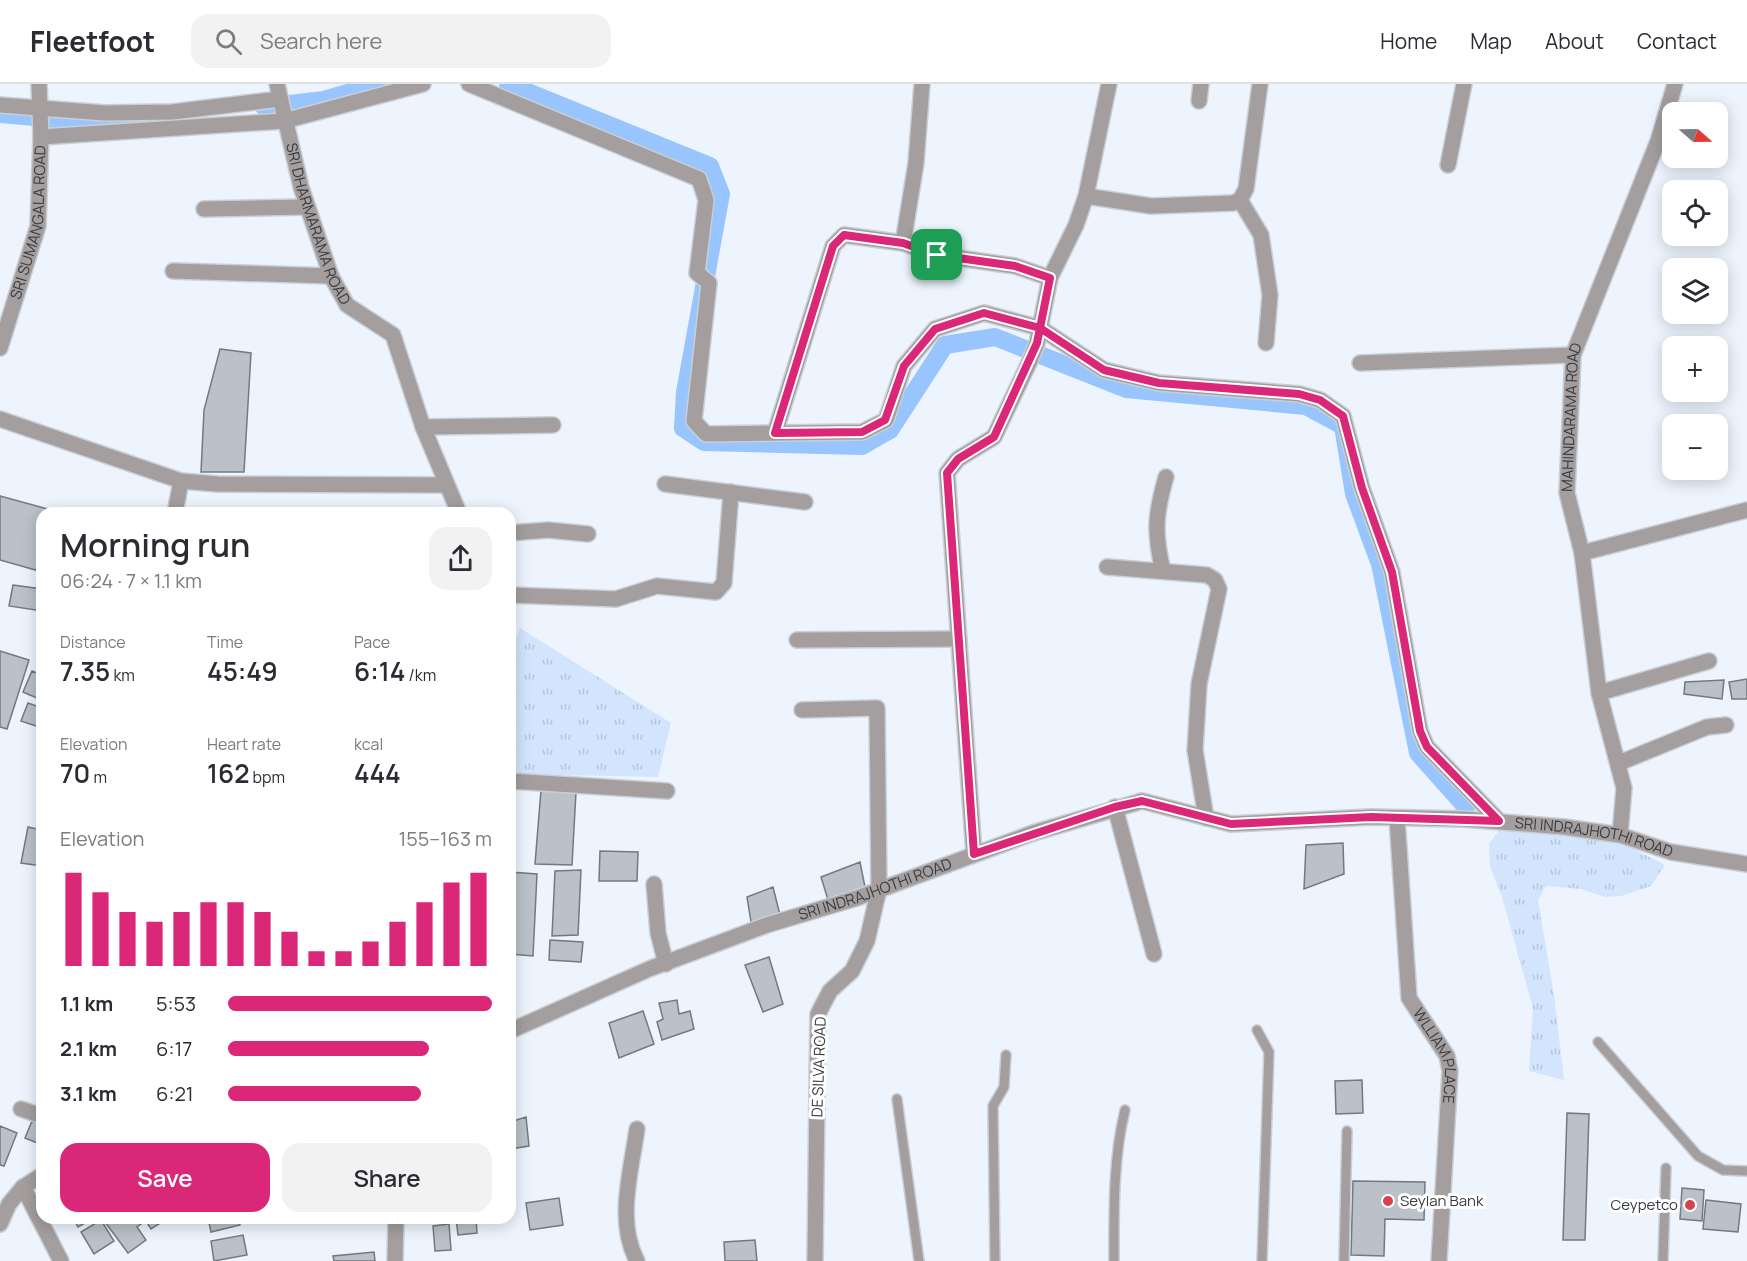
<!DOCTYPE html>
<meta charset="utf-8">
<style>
body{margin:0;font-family:Manrope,sans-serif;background:#f2f2f3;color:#2b2b33;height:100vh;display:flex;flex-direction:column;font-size:22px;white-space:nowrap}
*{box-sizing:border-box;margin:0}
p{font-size:20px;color:#7c7c81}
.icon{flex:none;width:33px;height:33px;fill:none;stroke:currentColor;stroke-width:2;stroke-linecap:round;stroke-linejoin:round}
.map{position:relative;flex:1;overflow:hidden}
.sheet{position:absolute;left:36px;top:423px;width:480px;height:717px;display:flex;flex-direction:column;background:#fff;border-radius:18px;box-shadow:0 3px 15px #0003}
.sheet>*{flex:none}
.needle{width:39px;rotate:110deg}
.fabs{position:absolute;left:1662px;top:18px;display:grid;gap:12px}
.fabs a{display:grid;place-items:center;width:66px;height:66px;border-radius:12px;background:#fff;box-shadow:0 3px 15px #0003;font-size:30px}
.pin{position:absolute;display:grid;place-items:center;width:51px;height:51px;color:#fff;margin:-26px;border-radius:12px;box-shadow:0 3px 9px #0006}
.round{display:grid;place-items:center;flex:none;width:63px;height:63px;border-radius:18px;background:#f2f2f3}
.overview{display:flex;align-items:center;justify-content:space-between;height:102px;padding:0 24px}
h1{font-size:33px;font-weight:600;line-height:45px}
.metrics{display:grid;grid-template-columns:repeat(3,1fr);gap:9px;height:102px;padding:6px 24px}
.metrics div{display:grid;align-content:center}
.metrics b{font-size:26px;font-weight:600}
.metrics small{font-size:16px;font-weight:400}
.metrics p{font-size:16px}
.chart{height:168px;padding:12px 24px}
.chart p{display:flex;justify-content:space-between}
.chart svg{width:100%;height:108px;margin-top:6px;stroke:#db2777;stroke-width:6}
.primary-button{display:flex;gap:12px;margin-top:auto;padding:12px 24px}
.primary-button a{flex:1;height:69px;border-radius:18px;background:#db2777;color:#fff;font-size:24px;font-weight:600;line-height:69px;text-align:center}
.primary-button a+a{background:#f2f2f3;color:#2b2b33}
ul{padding:0 24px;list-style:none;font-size:20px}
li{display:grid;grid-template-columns:96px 72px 1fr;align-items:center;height:45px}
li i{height:15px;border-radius:8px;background:#db2777}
header{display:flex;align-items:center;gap:36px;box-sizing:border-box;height:84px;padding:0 30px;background:#fff;border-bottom:2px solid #e1e1e2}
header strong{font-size:28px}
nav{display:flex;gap:33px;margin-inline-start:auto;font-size:21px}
.search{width:420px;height:54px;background:#f2f2f3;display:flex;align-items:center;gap:15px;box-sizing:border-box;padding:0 21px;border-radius:18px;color:#7c7c81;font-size:22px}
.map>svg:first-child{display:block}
</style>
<header>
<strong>Fleetfoot</strong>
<div class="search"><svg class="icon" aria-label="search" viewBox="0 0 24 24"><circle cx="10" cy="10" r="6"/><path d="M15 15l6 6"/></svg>Search here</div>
<nav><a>Home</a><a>Map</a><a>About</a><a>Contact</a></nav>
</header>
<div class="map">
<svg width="1747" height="1177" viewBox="0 0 1747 1177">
<defs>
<pattern id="grass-tufts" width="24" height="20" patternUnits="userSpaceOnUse" patternTransform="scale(1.5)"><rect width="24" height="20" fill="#d2e5fd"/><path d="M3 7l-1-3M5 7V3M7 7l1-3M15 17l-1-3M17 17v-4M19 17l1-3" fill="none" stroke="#b5c5da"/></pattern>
</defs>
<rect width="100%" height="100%" fill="#edf4fd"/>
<!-- grass -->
<path fill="url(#grass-tufts)" d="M520,544L671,639L658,693L510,690V572Z
M1499,746L1585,753L1630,763L1665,781L1651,802L1621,812L1604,813L1581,805L1546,802L1538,816L1554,911L1564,996L1529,987L1533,924L1502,813L1490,783L1489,760Z"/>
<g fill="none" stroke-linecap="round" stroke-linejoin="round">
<!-- canal -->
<path stroke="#98c5fe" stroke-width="18" d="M508,0L710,82L721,110L685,308L683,344L704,358L862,362L890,346L945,261L995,253L1126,305L1306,322L1343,342L1354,410L1380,480L1418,669L1466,723
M264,23L324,16L378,0
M0,30L113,40L171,33"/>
</g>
<!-- building -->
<path fill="#bac1c9" stroke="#737981" stroke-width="1.5" d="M220,265L251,269L244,388H201L204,326Z
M0,412L55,427L42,429V476L39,487L0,476Z
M13,501L42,505V527L9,522Z
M0,567L29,576L7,645L0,643Z
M32,587L42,591L39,615L23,608Z
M1747,595V615H1732L1729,598Z
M1724,596L1722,615L1684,610L1685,598Z
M28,619L42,624V644L21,637Z
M541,706L576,708L572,781L535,780Z
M28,743L42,746V782L21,779Z
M1343,759L1344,790L1304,805L1306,761Z
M600,767L638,768L637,797H599Z
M860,778L866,808L829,819L821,793Z
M581,786L578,851L552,852L555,787Z
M510,788L537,790L533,872L510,870Z
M773,803L781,835L752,844L747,813Z
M550,856L583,858L581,878L549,876Z
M769,873L783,920L763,928L745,881Z
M677,916L679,930L690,927L694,945L662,956L657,938L663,935L659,919Z
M643,927L654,960L619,974L609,939Z
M1362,996L1363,1029L1336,1030L1335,997Z
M1567,1029L1589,1030L1585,1156H1563Z
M526,1033L529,1062L510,1065V1038Z
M32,1037L42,1041V1061L25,1054Z
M0,1042L17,1049L4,1082L0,1081Z
M1353,1097L1425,1098L1424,1136L1385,1135L1384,1172L1351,1171Z
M1682,1104L1704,1106L1702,1137L1680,1135Z
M559,1114L563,1141L530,1146L526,1119Z
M1706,1116L1741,1120L1738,1148L1703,1145Z
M73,1134H94L78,1143Z
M102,1134H137L141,1140L137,1143L146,1156L128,1169Z
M144,1134H164L165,1136L151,1145Z
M208,1134H238L240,1141L211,1148Z
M456,1134H476L477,1149L458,1151Z
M101,1136L114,1157L94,1170L81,1148Z
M449,1140L451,1166L435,1167L433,1142Z
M243,1151L247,1171L214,1177L211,1157Z
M755,1156L757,1177H725L724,1158Z
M374,1168L375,1177H334L333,1172Z"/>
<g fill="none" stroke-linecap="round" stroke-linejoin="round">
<defs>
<path id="service" d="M1257,946L1269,968L1262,1177
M1598,958L1698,1072L1723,1086L1747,1087
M897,1015L919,1177
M995,1177L993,1022L1004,1003L1006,971
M1114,1177C1114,1127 1113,1075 1125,1026
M1344,1177L1347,1047
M1663,1177L1666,1084"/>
<g id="minor">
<path d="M469,0L699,95L706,116L697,189L709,199L694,337L706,350L862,348L886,336L904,282L935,245L984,229L1040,244L1104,286L1159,299L1299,310L1320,316L1343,332L1362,404L1392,488L1420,647L1427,663L1499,737"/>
<path d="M922,0L916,79L903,159L937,171L1015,182L1050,194"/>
<path d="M1199,17L1201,0"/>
<path d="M0,21L105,29L172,28L280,15"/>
<path d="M41,53L284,37L423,0"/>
<path d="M1448,81L1464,0"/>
<path d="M1086,112L1151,122L1233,119L1240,116L1246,105L1260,0"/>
<path d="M1240,116L1261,151L1270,211L1266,259"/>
<path d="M204,125L307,123"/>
<path d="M173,187L331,192"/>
<path id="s1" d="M0,264L38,142L41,53L39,0"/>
<path d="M1360,279L1573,271"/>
<path d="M0,335L181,397L217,400L446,401"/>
<path d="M423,343L553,341"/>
<path d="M775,349L833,162L844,151L903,159"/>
<path d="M665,400L805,418"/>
<path d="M175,429L181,397"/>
<path d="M510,449L548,446L588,450"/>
<path d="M1582,469L1747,426"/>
<path d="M1107,483L1207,491L1215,496L1219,505L1199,600L1195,666L1206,734"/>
<path d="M1163,487C1154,449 1155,431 1166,393"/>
<path d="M510,511L616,515L657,502L716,508L724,499L731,408"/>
<path d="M797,556L959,555"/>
<path d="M1599,609L1709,577"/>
<path d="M802,626L877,624L879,805L867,857L852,887L830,907L818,930L815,1177"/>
<path d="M1619,679L1707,643L1726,641"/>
<path d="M510,697L667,707"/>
<path d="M1115,723L1154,870"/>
<path id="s2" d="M1397,734L1409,914L1447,972L1450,987L1439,1177"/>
<path id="s3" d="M1620,751L1624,704L1599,609L1582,469L1567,409L1573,271L1658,57L1675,0"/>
<path d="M974,770L947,389L958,375L994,353L1029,279L1037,259L1050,194L1076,141L1086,112L1109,0"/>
<path d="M654,800L658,849L666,880"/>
<path id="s4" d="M510,947L649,885L767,841L857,814L1033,749L1142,717L1231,740L1371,733L1464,735L1564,743L1620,751L1671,768L1747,780"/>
<path d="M21,1025L42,1032"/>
<path d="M23,1103L42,1091"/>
<path d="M0,1140L9,1120L23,1103L61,1177"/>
<path d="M637,1177C616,1137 631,1088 637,1045"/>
</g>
<g id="tertiary">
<path id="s5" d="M277,0L301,103L331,192L347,221L393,251L423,343L459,429"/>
<path d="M395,1177L396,1134"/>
</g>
</defs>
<!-- service casing -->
<use href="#service" stroke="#c9cfd7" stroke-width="12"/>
<!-- minor casing -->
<use href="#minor" stroke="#c9cfd7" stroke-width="18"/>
<!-- tertiary casing -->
<use href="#tertiary" stroke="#c9cfd7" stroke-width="18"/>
<!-- service -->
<use href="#service" stroke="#a49e9e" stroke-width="9"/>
<!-- minor -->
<use href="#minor" stroke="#a49e9e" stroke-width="15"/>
<!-- tertiary -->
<use href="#tertiary" stroke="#a49e9e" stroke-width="15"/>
</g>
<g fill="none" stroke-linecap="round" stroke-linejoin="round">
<defs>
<path id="route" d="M937,171L1015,182L1050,194L1037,259L994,353L958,375L947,389L974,770L1115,723L1142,717L1231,740L1371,733L1499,737L1427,663L1420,647L1392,488L1362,404L1343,332L1320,316L1299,310L1159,299L1104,286L1040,244L984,229L935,245L904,282L885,336L862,348L775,349L833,162L844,151L903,159L937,171"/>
</defs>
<!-- route casing -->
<use href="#route" stroke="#fff" stroke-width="12"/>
<!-- route -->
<use href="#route" stroke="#db2777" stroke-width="8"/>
</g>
<!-- markers -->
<g fill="#d4434f" stroke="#fff" stroke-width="2">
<circle cx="1388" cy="1117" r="6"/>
<circle cx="1690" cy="1121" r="6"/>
</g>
<g text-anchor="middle" stroke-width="6" stroke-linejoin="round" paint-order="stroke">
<!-- street labels -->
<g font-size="15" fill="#393b3f" stroke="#fff">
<text dy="5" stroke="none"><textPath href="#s1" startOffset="130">SRI SUMANGALA ROAD</textPath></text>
<text dy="5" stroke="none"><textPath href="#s5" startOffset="146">SRI DHARMARAMA ROAD</textPath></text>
<text dy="5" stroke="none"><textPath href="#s3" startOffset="424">MAHINDARAMA ROAD</textPath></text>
<text dy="5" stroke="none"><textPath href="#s4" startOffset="1130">SRI INDRAJHOTHI ROAD</textPath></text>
<text dy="5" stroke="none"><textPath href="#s4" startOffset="392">SRI INDRAJHOTHI ROAD</textPath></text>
<text dy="5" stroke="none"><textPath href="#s2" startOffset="246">WLLIAM PLACE</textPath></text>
<text transform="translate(819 983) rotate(-88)" y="5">DE SILVA ROAD</text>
</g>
<!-- poi labels -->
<g font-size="15" fill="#393b3f" stroke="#fff" text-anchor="start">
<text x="1400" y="1122">Seylan Bank</text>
<text x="1678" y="1126" text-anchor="end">Ceypetco</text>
</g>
</g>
</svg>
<div class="fabs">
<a><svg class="needle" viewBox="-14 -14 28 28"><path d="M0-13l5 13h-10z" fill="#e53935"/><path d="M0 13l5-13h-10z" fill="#7c7c81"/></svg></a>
<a><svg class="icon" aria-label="locate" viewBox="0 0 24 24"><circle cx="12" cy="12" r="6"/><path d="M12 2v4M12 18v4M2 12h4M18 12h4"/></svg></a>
<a><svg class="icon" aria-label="layers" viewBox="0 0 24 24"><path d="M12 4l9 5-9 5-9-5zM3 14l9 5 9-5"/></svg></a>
<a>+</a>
<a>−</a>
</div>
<div class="pin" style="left:937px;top:171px;background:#1e9e55"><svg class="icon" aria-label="arrive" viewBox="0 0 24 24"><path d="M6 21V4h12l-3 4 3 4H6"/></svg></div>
<section class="sheet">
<div class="overview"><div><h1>Morning run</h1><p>06:24 · 7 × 1.1 km</p></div><a class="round"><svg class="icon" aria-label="share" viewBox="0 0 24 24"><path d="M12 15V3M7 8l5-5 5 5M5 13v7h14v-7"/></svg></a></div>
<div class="metrics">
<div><p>Distance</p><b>7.35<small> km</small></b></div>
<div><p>Time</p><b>45:49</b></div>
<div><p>Pace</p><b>6:14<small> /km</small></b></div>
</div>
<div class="metrics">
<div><p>Elevation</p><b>70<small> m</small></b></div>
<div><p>Heart rate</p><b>162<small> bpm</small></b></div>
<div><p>kcal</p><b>444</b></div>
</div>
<div class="chart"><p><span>Elevation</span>155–163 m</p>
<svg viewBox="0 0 160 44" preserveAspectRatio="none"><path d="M5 44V6M15 44V14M25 44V22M35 44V26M45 44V22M55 44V18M65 44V18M75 44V22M85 44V30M95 44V38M105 44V38M115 44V34M125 44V26M135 44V18M145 44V10M155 44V6"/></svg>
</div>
<ul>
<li><b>1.1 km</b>5:53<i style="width:100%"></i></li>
<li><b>2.1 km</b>6:17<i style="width:76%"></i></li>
<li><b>3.1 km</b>6:21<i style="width:73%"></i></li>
</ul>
<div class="primary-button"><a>Save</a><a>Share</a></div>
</section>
</div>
